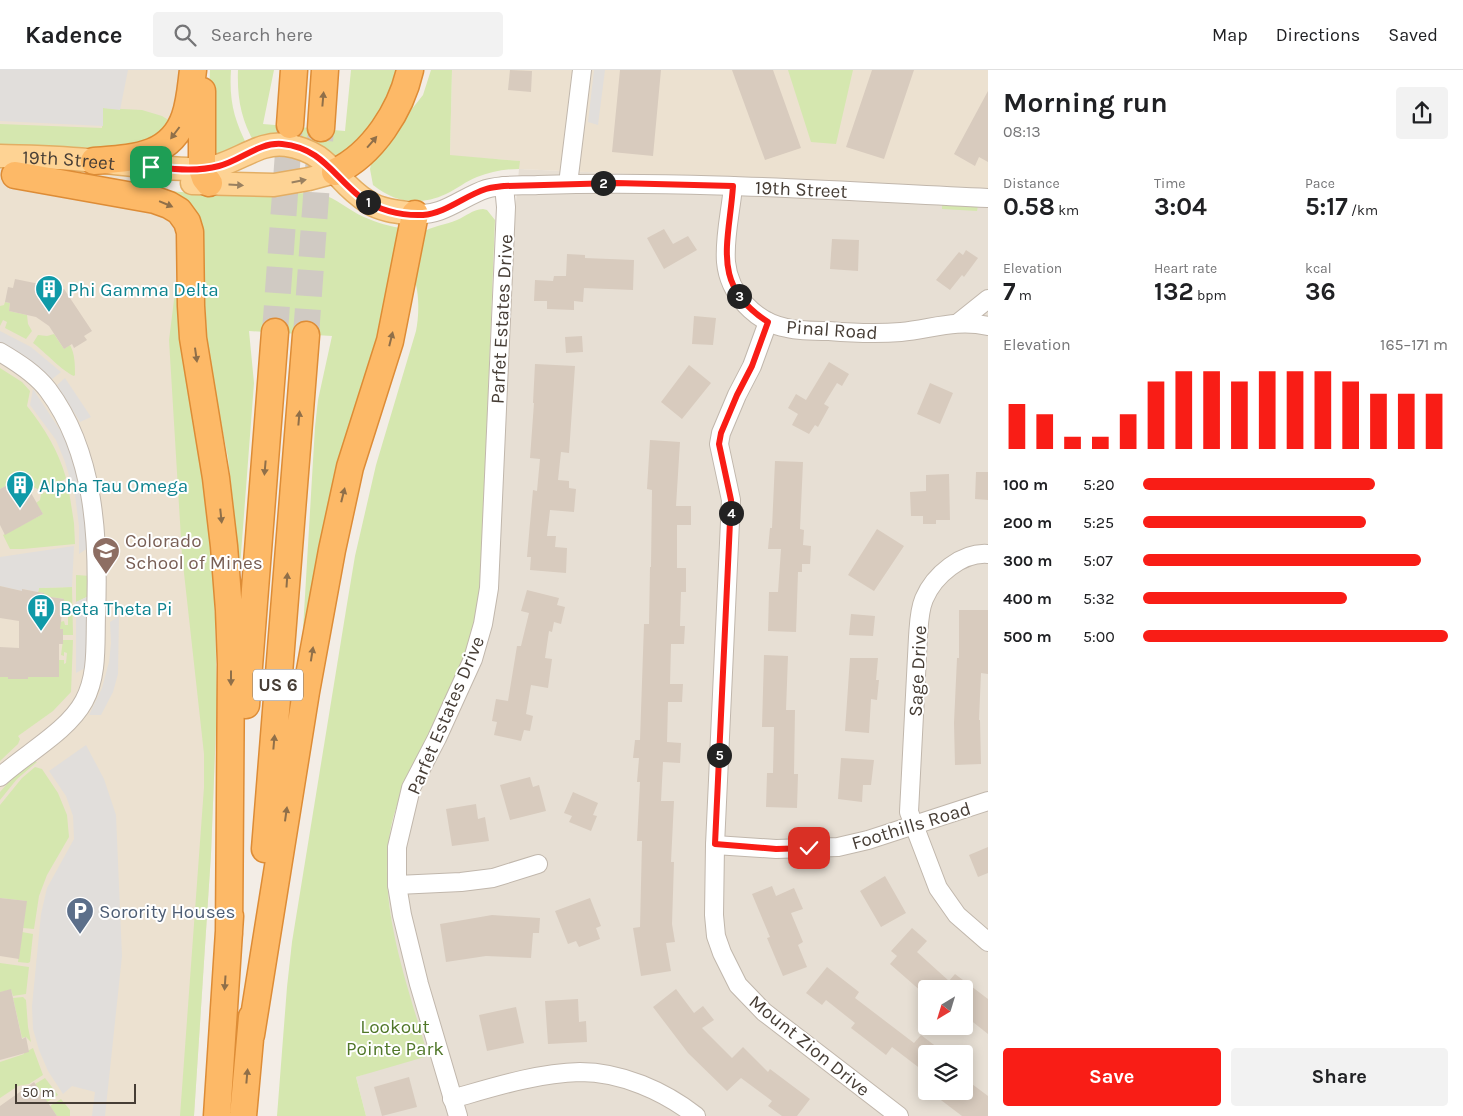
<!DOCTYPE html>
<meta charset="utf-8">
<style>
body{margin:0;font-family:Karla,sans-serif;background:#f2f2f2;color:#202124;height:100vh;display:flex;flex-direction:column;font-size:19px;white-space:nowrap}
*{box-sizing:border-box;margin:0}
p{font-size:16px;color:#757577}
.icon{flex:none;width:28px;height:28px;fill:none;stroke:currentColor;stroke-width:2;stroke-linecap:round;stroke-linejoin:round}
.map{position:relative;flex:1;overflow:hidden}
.sheet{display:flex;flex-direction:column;background:#fff;width:475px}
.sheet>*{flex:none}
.needle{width:32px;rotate:218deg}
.fabs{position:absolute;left:918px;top:910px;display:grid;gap:10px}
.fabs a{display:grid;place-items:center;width:55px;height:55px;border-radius:5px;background:#fff;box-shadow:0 2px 12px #0003;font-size:25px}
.scale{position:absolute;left:15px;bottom:12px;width:121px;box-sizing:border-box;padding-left:5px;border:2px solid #463d35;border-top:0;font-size:14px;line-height:18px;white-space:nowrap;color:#463d35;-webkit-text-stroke:4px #fff;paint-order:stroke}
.pin{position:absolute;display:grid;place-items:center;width:42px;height:42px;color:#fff;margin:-21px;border-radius:10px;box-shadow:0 2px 8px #0006}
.km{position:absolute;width:25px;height:25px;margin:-12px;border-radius:50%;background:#222;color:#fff;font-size:14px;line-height:25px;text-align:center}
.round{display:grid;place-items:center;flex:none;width:52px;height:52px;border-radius:5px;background:#f2f2f2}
.headline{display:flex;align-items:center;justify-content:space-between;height:85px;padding:0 15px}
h1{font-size:28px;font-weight:700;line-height:38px}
.metrics{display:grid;grid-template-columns:repeat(3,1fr);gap:8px;height:85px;padding:5px 15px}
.metrics div{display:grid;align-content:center}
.metrics b{font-size:25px;font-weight:700}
.metrics small{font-size:14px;font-weight:400}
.metrics p{font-size:14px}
.chart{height:140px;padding:10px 15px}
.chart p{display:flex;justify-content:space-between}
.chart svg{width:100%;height:90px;margin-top:5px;stroke:#f91d16;stroke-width:6}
.button{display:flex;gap:10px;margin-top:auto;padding:10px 15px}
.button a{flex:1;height:58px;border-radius:5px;background:#f91d16;color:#fff;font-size:20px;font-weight:700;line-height:58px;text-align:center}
.button a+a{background:#f2f2f2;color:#202124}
ul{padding:0 15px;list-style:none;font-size:16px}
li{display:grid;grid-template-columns:80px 60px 1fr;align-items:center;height:38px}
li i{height:12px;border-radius:6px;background:#f91d16}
header{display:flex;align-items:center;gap:30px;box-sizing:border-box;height:70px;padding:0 25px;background:#fff;border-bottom:1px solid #e0e0e0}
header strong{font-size:24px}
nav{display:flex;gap:28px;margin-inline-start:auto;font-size:18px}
.search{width:350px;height:45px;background:#f2f2f2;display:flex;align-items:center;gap:12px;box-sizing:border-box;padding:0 18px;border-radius:5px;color:#757577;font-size:19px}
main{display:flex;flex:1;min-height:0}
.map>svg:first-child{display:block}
</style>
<header>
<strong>Kadence</strong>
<div class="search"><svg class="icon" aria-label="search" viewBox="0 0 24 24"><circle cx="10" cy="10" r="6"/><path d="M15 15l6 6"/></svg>Search here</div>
<nav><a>Map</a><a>Directions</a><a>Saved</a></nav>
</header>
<main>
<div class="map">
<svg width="988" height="1046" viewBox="0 0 988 1046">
<rect width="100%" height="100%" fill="#f3ede6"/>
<!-- residential -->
<path fill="#e7dfd4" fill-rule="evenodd" d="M519,99L988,120V1046H366L356,1007L368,1003L392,856L386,812L387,787L390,762L402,720L480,526ZM926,919H964V956H926ZM926,984H964V1021H926Z"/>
<!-- education -->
<path fill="#ece1d0" d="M0,0H183L180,35L157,72L176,151L183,163L191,323L210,463L215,547L217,634L211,784L194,1046H0Z
M452,0H988V120L519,99V91L450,86Z"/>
<!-- green -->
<path fill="#d5e7af" d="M210,0H231C229,31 234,50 248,77L210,92L209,24Z
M238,0H274L263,54L345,61L351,0H405L390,37L339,89L255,74C241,50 237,28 238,0Z
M431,0H452L450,85L520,91L519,99C504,99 490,102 477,107C466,111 457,119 446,124C420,136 395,133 373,115L370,99L372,89L423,25Z
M788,0H853L836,74L811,72Z
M103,38L142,40L162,46L175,54L163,67L113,81L0,76V54L102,58Z
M148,120C187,122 227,126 266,126C284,125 302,121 320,124C337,128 348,140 364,147C377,153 390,156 404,159L299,627L315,357L318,330L332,266L249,261L254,313L240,497L228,388L210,297L207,266L200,160Z
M942,134L978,136L977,141L942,139Z
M483,139L487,140L495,150L480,526C478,537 476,549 473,559C461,599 441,637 423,675C410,703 395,732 390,763C377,836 408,916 428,986L356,1007L366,1046H277L287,917L292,872L347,534L355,486L376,395L416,261C419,247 420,220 413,207L421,163C432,156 445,155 457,150C466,146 472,140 483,139Z
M181,198L191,323L210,463L215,547L217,631L211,784L194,1046H180L204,717V684L182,485L169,270L175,222Z
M5,232L10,233L9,241L27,245L28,254L32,261L26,269L5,258L7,252L3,250L0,256V236L4,235Z
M54,264L64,279L70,275C75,284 75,295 75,305L74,306C62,301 45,282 33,273L38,265L47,266Z
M0,298L22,312L30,321L27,336C45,359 58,380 66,408L64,410L39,420L32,416L28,417L22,407L0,419Z
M65,414L68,415L74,453L75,474L23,479H10L3,465L43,444L36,433L40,430L41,424Z
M76,505L91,506V525L76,532Z
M72,517L73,565H63L60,559V552L64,551L65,555H68V543H65L64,547L62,546L64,529L44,526V523L38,522L39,518Z
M63,570H73L71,622L53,641L18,666L20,669L18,674L0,691V607H8L9,609H28V607H58L59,590H64V594L66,593L67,583L64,582V586L61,585Z
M32,691L37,692L17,709L0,730V722L14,706Z
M35,697L42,699L58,723L67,745L69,767L47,805L39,826L34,859L23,858L26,831L0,828V735L22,708Z
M22,862L33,864L30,892L28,893L18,892Z
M0,893L29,897L26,924L13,926L11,920L0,922Z
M23,927L26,930L28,957L31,972L26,967L22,968L13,928Z
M33,978L43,1005L29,1014L18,1016L0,1028V992L24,984V983Z
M45,1008L58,1025L47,1032L35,1014Z
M61,1029L70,1040V1046H57L50,1036Z"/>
<!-- parking -->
<path fill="#e1dedb" d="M0,0H128L120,40L103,38V56L0,51Z
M594,0H605L598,55L588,52Z
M0,261L31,277L61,302L51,310L24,288L0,272Z
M65,308L91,347L80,352L57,315Z
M33,319L64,366L76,393L86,430L89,477L79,484V456L75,425L65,392L56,370L30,335Z
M74,476L72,517L39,518L38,522L23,519L22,521L0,516V487Z
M91,525L87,597L76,603V532Z
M119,546L118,604L113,622L101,645H89L102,618L109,592L111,573L110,552Z
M86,675L104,709L116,745L122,886L105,1046H92L95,1022L72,1016L63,1024L48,1001L39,980L33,959L32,936L41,844L47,818L74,769L73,746L66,726L49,701Z"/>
<!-- building -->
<path fill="#d8cbbe" d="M510,0L532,1L531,22L508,20Z
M620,0H661L653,86L612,82Z
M732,0H773L801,78L765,90Z
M872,0H914L884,89L846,77Z
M988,21V92L979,87L975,96L954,84Z
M664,159L673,174L688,166L697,180L664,199L647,168Z
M832,169L859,170L858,201L830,199Z
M966,180L978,188L964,207L962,205L950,220L936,210L959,182L963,185Z
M567,184L585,185V188L634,190L633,220L584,218L583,232L574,231V240L547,239V231H534L535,210L553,211L554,206H566Z
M15,209L64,219L92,261L84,266L87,270L74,278L72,274L64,279L49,256L36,247L9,241L10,233L5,232L8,217L13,218Z
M694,246L716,248L713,275L692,274Z
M582,266L583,282L566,283L565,267Z
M829,292L849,304L842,316L837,313L824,334L829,337L818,357L815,355L809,364L792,355L798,344L788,338L796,324L806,330Z
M535,294L575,296L569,383L561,382L558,410L569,411V418L576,419L574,442L550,440L547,466H556L555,477L567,478L566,503L530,500L531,487H527L533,420L537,421L540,389L530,388L534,333H533Z
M689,295L711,313L682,349L661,332Z
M930,313L953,323L940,354L917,344Z
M650,370L680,372L676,436H691V455H677V498H686V522H681L680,556H685L684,574H671L670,614H683L682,632H668L667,672L681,673L680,693L663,692L661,731H674L671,792H674L672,854L675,872L666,873L671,901L641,906L633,858L640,857L642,771H637L640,712H637L639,688H633L635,670H640L644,554H649L650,497H651L652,420L647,419Z
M775,391L803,392L800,459L804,460L803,475L811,476L810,494H802V502H798L796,562L768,561L769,522H778L781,479H768L770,458H772Z
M976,402H988V430L975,429Z
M949,404L950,450H936V454H923V446H911L910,422L926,421V405Z
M22,407L43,444L5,465L0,455V419Z
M877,459L904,476L874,521L848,505Z
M0,516L22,521V519L38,522L44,523V526L64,529L60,559H63V574H59V607H28V609H8V607H0V577L19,578V551L0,548Z
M527,520L559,528L557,535L565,537L561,554L554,552L552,562L549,561L545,588L552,589L548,618L531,615L526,644L533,646L530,661L524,660L521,671L494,665L497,652L492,651L496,629L508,631L517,576H521L529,543L521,541Z
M959,540H988V604L981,603L979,650H980L981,694L955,695L954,653L957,588H959Z
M851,544L875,546L873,566L849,565Z
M764,585L788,586L786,640H795L794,704H798L797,738L766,737L767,703H773L774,657H762Z
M850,588H878L876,610H879L877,630L871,629L869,663L845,661Z
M841,688L874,690L871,715H863L862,732L838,729Z
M530,707L533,717L539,715L546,741L510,750L500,715Z
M573,722L598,733L593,745L597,746L591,761L569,752L572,746L564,743Z
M476,734L478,749L485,747L489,771L452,776L446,739Z
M988,777V803L978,807L969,785Z
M885,806L906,843L881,857L860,821Z
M772,816L776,826L794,818L803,839L791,843L803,872L798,875L807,897L783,906L767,868L770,867L752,824Z
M0,828L27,831L19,889L0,886Z
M590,828L601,856L596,858L600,869L579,877L576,871L568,874L555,841Z
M492,845L540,848L539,863H533L531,888L486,886L446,892L440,854Z
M912,858L927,871L917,882L949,911L955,904L988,929V964L964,945V919H926L922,922L890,894L897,886L891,881Z
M827,897L859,922L855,928L914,973L921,965L946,984H926V1003L892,977L886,985L851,958L855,953L826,930L822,935L806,923Z
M11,919L22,969L26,967L29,982L0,990V922Z
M676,919L694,943L703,936L714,950L702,958L732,988L743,977L768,1002L770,999L810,1029L797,1046H782L768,1036L772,1031L741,1008L727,1021L688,983L653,937Z
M578,929L579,952L586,951L587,972L548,974L545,931Z
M516,937L524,973L487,981L479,945Z
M409,1007L417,1037L382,1046L374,1017Z
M964,1008L988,1026V1046H962L929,1021H964Z
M34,1012L57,1046H0V1036Z"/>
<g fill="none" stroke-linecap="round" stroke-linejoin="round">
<!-- highway-tunnel -->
<path stroke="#d0cac3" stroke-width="26" stroke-dasharray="26 13" stroke-linecap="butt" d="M275,262L290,55
M306,265L321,58"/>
<defs>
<g id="minor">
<path d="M568,114L582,0"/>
<path d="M733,116C731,141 724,167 726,192C729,224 755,252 787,258C800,261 815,261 829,261C853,263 877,264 901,262C932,259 956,249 988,256"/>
<path id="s1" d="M415,144C442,147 462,127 486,119C502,114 521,116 538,115C688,110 838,121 988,128"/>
<path d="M768,252L752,296L737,325L721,363L719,374L731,430L715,775L714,845L716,866L722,883L738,915L764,942L899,1046"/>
<path d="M958,253L988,229"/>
<path d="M0,282C17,292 36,304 48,320C95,383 99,469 96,545C95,574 98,605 84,631C68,661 25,684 0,707"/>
<path d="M988,484C962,482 934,505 924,529C919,541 919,554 918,567L909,742L938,818L957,845L988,872"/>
<path d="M715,775L776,779L838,777L868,770L988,731"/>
<path d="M397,815L461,812L493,808L538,794"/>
<path d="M452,1029C494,1017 537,1003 580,1002C621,1002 664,1021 696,1046"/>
<path d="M458,1046L419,914L402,845L397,815V777L411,718L437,668L473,589L483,554L489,518L506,137L504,116"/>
</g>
<g id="major">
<path id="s2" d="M0,86C31,87 63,87 95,91C130,94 165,100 200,99C232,98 258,70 286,75C331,82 335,112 368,132C382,141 399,142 415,144"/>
<path d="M192,113L274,115L309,109L335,102"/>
</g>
<path id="highway" d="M202,21V99L205,108L209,113
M290,55L294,0
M321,58L325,0
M94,91C131,88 171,88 185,46C190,32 191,15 193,0
M335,102C373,84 401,40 410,0
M15,105L155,130L169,135L179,141L187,152L190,162L191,236L193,268L216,408L224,476L229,540L231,594L229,864
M246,635L275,262
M265,779L306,265
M251,965L306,622L332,480L350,397L390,271L415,144
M217,1046L230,846
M243,1046L252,947"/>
</defs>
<!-- minor casing -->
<use href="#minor" stroke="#c1b7ac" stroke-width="20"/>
<!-- major casing -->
<use href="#major" stroke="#e3ae64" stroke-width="25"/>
<!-- highway casing -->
<use href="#highway" stroke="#dd8c36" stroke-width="29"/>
<!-- minor -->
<use href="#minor" stroke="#fff" stroke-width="18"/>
<!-- major -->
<use href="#major" stroke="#fed394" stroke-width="22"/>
<!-- highway -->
<use href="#highway" stroke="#fdb967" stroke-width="26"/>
</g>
<!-- one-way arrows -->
<defs><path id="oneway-solid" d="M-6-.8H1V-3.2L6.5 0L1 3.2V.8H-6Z" transform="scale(1.25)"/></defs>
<g fill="#8f6f49">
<use href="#oneway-solid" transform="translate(323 29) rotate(-85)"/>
<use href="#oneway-solid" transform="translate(175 63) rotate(127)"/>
<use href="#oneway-solid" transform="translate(372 72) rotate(-49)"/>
<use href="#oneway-solid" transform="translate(166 134) rotate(23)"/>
<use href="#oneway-solid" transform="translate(391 269) rotate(-76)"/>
<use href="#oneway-solid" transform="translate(196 285) rotate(82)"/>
<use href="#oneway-solid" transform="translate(299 348) rotate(-85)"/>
<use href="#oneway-solid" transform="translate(265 398) rotate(95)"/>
<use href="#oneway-solid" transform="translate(343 425) rotate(-76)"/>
<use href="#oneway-solid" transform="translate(221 446) rotate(84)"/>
<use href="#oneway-solid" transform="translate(287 510) rotate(-86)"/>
<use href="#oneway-solid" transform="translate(312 584) rotate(-81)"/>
<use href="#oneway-solid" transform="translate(231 608) rotate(90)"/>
<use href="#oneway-solid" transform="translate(274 672) rotate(-85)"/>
<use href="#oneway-solid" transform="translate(286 744) rotate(-82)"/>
<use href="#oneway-solid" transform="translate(225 913) rotate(94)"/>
<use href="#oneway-solid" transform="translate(247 1006) rotate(-85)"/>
</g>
<g fill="#998060">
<use href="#oneway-solid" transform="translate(299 111) rotate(-11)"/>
<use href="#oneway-solid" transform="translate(236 115) rotate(3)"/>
</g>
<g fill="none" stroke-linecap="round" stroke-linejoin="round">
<defs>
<path id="route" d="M151,97C173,99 197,102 219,96C240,91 259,72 282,74C321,78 332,104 359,126C376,140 401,146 423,145C446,143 464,126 486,119C492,117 498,117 504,116L616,113L733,116C729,174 710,215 768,252L752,296L737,325L721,363L719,374L731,430L715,774L776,779L809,778"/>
</defs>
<!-- route casing -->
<use href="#route" stroke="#fff" stroke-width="10"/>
<!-- route -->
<use href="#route" stroke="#f91d16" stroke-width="6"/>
</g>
<!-- icons -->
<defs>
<symbol id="building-pin" viewBox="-11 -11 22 30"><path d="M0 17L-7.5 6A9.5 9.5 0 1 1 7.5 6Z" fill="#0f9aa8" stroke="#fff"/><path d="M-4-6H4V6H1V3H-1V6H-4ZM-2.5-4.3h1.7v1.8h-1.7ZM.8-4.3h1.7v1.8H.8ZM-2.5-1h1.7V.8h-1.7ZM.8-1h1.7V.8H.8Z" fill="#fff"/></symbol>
<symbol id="university-pin" viewBox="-11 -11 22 30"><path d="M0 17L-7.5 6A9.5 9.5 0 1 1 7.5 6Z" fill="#8d6e63" stroke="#fff"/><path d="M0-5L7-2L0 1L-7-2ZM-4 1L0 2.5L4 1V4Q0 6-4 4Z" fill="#fff"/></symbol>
<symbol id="parking-pin" viewBox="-11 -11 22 30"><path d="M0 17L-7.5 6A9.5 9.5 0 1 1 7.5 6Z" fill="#5c6f8a" stroke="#fff"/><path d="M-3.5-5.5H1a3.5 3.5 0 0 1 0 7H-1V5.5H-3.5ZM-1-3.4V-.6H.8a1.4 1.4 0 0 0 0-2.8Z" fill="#fff"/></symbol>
</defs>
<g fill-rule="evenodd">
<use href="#building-pin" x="33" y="203" width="32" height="43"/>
<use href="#building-pin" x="4" y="399" width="32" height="43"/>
<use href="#university-pin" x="90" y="465" width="32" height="43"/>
<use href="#building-pin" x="25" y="522" width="32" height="43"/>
<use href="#parking-pin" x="64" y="825" width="32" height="43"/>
</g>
<g text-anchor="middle" stroke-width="4" stroke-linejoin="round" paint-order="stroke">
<!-- shield labels -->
<rect fill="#fff" stroke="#7e7772" stroke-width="1" x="253" y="599.5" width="50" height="31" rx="4"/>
<g font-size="18" font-weight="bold" fill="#463d35">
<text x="278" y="621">US 6</text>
</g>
<!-- street labels -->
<g font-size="19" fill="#463d35" stroke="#fff">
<text dy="7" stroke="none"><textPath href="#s2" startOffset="69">19th Street</textPath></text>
<text dy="7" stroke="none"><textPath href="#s1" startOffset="392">19th Street</textPath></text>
<text transform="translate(501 249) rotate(-87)" y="7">Parfet Estates Drive</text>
<text transform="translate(832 259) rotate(4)" y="7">Pinal Road</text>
<text transform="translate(917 601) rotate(-87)" y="7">Sage Drive</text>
<text transform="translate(445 645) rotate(-67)" y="7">Parfet Estates Drive</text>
<text transform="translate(911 755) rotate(-17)" y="7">Foothills Road</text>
<text transform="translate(810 975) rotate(39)" y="7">Mount Zion Drive</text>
</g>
<!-- culture labels -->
<g font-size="19" fill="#0d838f" stroke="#fff" text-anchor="start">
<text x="68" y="226">Phi Gamma Delta</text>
<text x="39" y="422">Alpha Tau Omega</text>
<text x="60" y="545">Beta Theta Pi</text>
</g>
<!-- education labels -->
<g font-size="19" fill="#785e54" stroke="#fff" text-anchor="start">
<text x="125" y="477">Colorado<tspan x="125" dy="22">School of Mines</tspan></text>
</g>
<!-- service labels -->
<g font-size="19" fill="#4e5e75" stroke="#fff" text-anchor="start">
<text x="99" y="848">Sorority Houses</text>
</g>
<!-- park labels -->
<g font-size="19" fill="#507729" stroke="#fff">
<text x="395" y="963">Lookout<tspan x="395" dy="22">Pointe Park</tspan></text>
</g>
</g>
</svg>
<div class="fabs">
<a><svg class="needle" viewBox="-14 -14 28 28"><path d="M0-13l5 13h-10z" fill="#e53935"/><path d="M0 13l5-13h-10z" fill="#757577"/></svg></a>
<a><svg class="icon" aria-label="layers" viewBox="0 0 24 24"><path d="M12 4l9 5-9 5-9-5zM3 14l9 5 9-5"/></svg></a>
</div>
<div class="scale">50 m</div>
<div class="pin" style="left:151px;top:97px;background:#1e9e55"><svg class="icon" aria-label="arrive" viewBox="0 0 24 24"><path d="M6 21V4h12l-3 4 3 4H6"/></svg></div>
<div class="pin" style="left:809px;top:778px;background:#d93025"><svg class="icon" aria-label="check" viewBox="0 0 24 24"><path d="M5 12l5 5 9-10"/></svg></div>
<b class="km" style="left:368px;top:132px">1</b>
<b class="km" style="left:603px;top:113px">2</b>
<b class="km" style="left:739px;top:226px">3</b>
<b class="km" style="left:731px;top:443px">4</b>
<b class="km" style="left:719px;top:685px">5</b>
</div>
<section class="sheet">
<div class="headline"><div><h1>Morning run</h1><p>08:13</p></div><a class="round"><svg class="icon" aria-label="share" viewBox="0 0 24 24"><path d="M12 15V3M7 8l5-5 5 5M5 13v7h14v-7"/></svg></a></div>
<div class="metrics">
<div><p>Distance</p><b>0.58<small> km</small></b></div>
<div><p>Time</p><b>3:04</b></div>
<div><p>Pace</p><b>5:17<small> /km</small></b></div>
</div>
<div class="metrics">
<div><p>Elevation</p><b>7<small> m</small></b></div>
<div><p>Heart rate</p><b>132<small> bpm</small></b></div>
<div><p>kcal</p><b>36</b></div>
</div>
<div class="chart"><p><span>Elevation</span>165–171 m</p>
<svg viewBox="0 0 160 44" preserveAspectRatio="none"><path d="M5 44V22M15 44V27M25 44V38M35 44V38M45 44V27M55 44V11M65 44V6M75 44V6M85 44V11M95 44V6M105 44V6M115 44V6M125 44V11M135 44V17M145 44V17M155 44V17"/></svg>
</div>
<ul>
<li><b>100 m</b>5:20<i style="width:76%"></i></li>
<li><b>200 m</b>5:25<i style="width:73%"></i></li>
<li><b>300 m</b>5:07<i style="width:91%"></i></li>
<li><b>400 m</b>5:32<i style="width:67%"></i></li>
<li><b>500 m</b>5:00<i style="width:100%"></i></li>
</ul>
<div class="button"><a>Save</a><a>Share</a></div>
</section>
</main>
